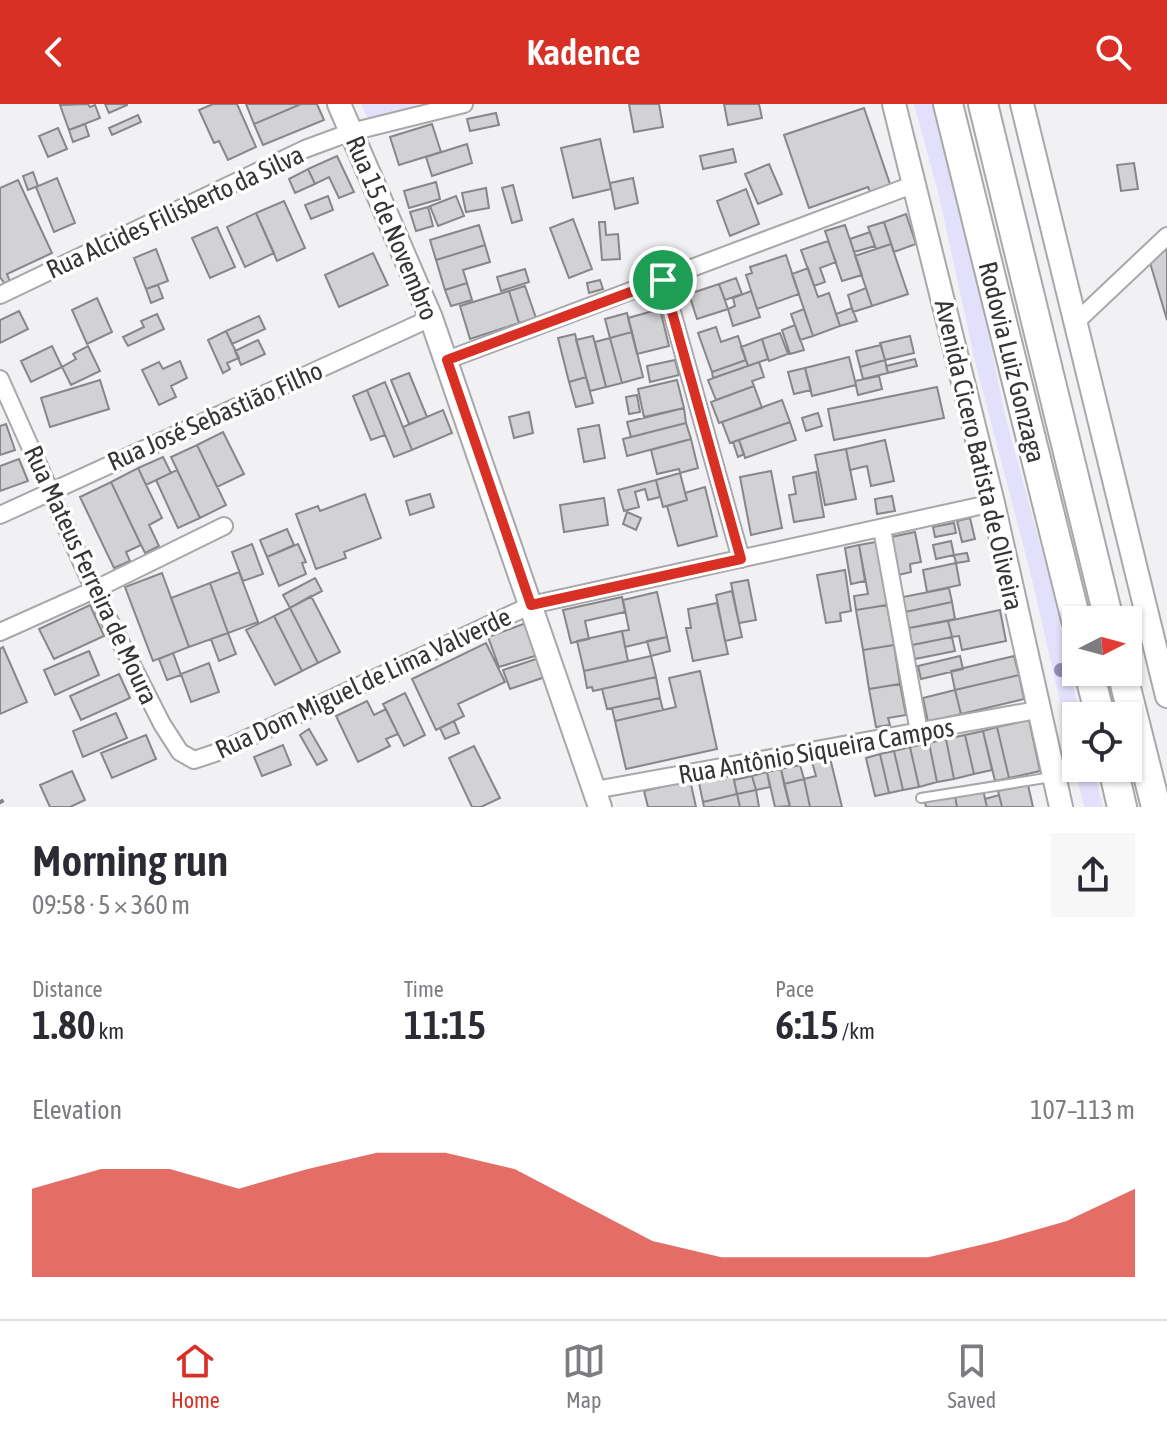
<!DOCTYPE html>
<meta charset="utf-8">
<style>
body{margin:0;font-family:"Asap Condensed",sans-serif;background:#f7f7f7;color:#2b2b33;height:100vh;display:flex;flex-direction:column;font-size:30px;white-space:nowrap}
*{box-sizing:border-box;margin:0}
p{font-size:26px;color:#7c7c81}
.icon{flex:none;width:44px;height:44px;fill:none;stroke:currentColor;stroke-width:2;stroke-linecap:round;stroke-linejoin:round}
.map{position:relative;height:703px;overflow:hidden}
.sheet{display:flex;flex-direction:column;background:#fff;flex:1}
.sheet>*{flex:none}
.needle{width:52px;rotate:84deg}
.fabs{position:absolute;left:1062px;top:502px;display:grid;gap:16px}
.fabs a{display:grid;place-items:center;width:80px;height:80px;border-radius:0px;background:#fff;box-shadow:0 2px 6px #0004;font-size:40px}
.pin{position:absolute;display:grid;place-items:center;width:68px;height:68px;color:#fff;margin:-34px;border:4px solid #fff;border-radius:50%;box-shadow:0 2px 8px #0007}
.round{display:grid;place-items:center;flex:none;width:84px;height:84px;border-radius:0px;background:#f7f7f7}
.summary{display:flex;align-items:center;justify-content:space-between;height:136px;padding:0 32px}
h1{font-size:44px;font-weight:600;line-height:60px}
.stats{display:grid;grid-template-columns:repeat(3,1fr);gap:12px;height:136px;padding:8px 32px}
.stats div{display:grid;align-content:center}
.stats b{font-size:40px;font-weight:600}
.stats small{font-size:22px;font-weight:400}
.stats p{font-size:22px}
.chart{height:224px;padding:16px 32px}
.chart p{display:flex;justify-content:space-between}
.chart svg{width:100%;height:144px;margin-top:8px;fill:#d93025;opacity:.7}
header{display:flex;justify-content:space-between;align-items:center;height:104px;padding:0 32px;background:#d93025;color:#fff;font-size:36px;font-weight:600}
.tabs{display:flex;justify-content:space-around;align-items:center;height:112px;border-top:2px solid #e1e1e2;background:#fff;font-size:22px;color:#7c7c81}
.tabs a{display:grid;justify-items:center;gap:4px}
.tabs .current{color:#d93025}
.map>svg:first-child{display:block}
</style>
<header><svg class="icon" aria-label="back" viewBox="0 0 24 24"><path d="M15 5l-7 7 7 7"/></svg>Kadence<svg class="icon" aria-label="search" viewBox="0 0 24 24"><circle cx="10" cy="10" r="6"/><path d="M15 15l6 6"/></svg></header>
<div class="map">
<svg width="1167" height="703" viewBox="0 0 1167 703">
<rect width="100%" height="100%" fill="#f1f1f4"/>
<!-- green -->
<path fill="#e2e0fb" d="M361,0H420L373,16L367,13Z
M914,0H932L964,116L1006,315L1051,481L1080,612H1076V664H1093L1103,703H1084L1031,471L975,257L939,92Z"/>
<!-- building -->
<path fill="#d2d2d5" stroke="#87878a" stroke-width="2" d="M88,0L90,3L95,1L100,14L69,26L60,1Z
M105,0H127V1L109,9Z
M213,0H237L256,43L228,56L219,37L214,39L199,6Z
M246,0H301L254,20Z
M301,0H317L324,16L263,41L254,20Z
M629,0H659L663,23L634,28Z
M724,0H759L762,14L728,21Z
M864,4L891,83L871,90L868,83L809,104L784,31Z
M496,9L499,21L470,27L467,15Z
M138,11L141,18L112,31L109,24Z
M85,20L89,32L73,38L69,26Z
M432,20L441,48L399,61L390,33Z
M58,24L67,45L48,53L39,32Z
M600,35L611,85L573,94L561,44Z
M467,40L472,59L432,72L426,53Z
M733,45L736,58L703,65L700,52Z
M337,52L354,88L339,94L329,73L315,80L308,65Z
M1134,59L1138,85L1121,87L1117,61Z
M769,60L782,90L758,100L745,70Z
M308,65L315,80L295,89L289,75Z
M33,68L38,82L28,86L23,72Z
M57,74L75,119L54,128L36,83Z
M633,74L638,99L615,105L610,79Z
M18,76L52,149L7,170L10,178L5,180L0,173V84Z
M436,78L440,95L409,104L404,87Z
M513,81L522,116L512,119L502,84Z
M486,84L489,104L466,108L462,89Z
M746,85L759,120L730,132L717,97Z
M328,92L333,106L311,115L305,101Z
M456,92L464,112L438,122L430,102Z
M284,97L305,144L277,157L256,109Z
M428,103L433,122L416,127L410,108Z
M256,109L274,149L245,163L227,123Z
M906,110L916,140L894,148L884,118Z
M573,115L592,165L569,174L550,124Z
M599,118H605L606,131L618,130L620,155L602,156Z
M884,118L891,140L876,145L868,123Z
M479,121L485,141L436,156L430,136Z
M845,121L862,171L842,177L825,127Z
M217,123L235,163L210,174L192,134Z
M870,128L875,142L854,148L850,135Z
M828,137L836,158L820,164L825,178L814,182L801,146Z
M891,140L908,190L872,202L855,152Z
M485,141L490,158L463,166L467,179L445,186L436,156Z
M156,145L168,177L146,185L134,154Z
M1167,146V216L1148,152Z
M373,149L388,181L339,203L325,171Z
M786,151L799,190L757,205L746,171L752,169L750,163Z
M808,164L818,193L829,189L840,222L813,232L792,170Z
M525,165L529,178L501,187L497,173Z
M736,174L742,190L725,196L719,180Z
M600,176L603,185L589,189L587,179Z
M467,179L472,196L451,202L445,186Z
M719,180L728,205L697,215L689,190Z
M158,181L163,194L151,199L146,185Z
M525,182L536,214L519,219L509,187Z
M866,184L872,202L853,208L848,191Z
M509,187L519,219L470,235L460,202Z
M751,187L760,213L733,222L728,205L735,202L733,194Z
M97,194L112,228L87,240L72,206Z
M852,204L857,217L840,222L836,210Z
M660,205L669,242L637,250L628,214Z
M804,205L813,232L800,236L791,210Z
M19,207L28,225L0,239V216Z
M627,209L632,228L610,234L605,215Z
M157,210L164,225L128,242L123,233L144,223L141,217Z
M259,212L265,225L232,240L226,227Z
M795,221L804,246L790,250L782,226Z
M716,223L721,238L738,232L746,256L712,268L698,229Z
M226,227L239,254L227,259L230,265L223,269L208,236Z
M632,228L643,273L622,279L610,234Z
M780,229L788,250L769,257L762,235Z
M575,230L586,273L569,278L558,234Z
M593,232L606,283L590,287L576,236Z
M910,232L914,249L885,256L880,239Z
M610,234L622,279L606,283L595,238Z
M762,235L768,255L748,262L741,243Z
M258,236L265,250L241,261L235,247Z
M881,241L885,256L860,263L856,247Z
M52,242L62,263L31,278L21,257Z
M88,242L100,267L71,281L62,263L76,255L73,250Z
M849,253L856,281L812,292L805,264Z
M915,255L917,262L888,269L886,262Z
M675,256L679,271L650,278L647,262Z
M746,256L748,262L713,274L712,268Z
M885,256L888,269L863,275L860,263Z
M180,257L187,274L171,282L176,293L159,301L142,266L159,258L163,265Z
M759,258L764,273L752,277L754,282L716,296L708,276Z
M805,264L811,286L794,290L788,268Z
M409,269L427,313L409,320L391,276Z
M879,272L882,285L858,291L855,277Z
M586,273L593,299L576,303L569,278Z
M100,276L109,305L50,323L41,294Z
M677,276L684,304L644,313L638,285Z
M385,278L412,346L394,353L367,286Z
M754,282L762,304L719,319L711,298Z
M937,283L944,314L834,336L828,305Z
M367,286L385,331L371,336L353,292Z
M637,291L640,308L629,310L626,293Z
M782,296L790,318L730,339L722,318Z
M684,304L686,319L631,333L627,318Z
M443,306L452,329L412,346L403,323Z
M529,308L533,329L514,334L509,313Z
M818,309L822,322L806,327L802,314Z
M790,318L796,336L745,354L739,336Z
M686,319L691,335L627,352L623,335Z
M6,320L15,346L0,351V322Z
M599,321L605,354L584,358L578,325Z
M223,328L244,370L217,383L197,341Z
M691,335L698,364L680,369L679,365L657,370L651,346Z
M739,336L744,350L738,353L733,338Z
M885,336L894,377L871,382L867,362L850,366L846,345Z
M197,341L226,401L200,414L171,353Z
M846,345L856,395L825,401L815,351Z
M163,353L171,369L146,381L138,364Z
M19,355L28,377L0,387V362Z
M138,364L162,414L149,421L159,442L145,449L111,378Z
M177,366L200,414L178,424L156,376Z
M771,367L782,424L751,431L740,373Z
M816,368L824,413L794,418L789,391L796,390L793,373Z
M680,369L687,396L663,403L656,376Z
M656,376L660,393L648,396L645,385L635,388L639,403L624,407L618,386Z
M111,378L141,441L126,448L130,457L114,464L80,393Z
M705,383L717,432L678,442L667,402L687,396L685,389Z
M365,390L381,434L344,448L346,454L316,465L296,410L318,402L320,407Z
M430,390L434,403L410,411L406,397Z
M892,392L895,407L877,410L875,395Z
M604,394L608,421L564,428L560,401Z
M627,408L641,414L636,426L623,420Z
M970,414L975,435L962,438L957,417Z
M954,419L956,429L935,433L933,423Z
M287,425L294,441L267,453L260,436Z
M915,428L921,458L910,460L911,468L898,471L891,433Z
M951,437L954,451L936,455L933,441Z
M876,438L887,501L856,506L854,492L868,490L859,441Z
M252,440L263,470L243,477L232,448Z
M298,440L306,458L302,459L306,470L279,482L267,453Z
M859,441L865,477L851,480L845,444Z
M967,449L969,457L956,459L954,451Z
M956,459L960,481L927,488L923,466Z
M845,466L851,507L840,509L841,517L826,519L817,471Z
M239,468L258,518L228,529L210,479Z
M162,469L189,543L153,557L125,483Z
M315,474L322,487L290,504L283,491Z
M748,476L756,516L739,519L731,479Z
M210,479L228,529L189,543L171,494Z
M949,484L952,498L905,508L903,493Z
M732,487L742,533L725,537L716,491Z
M657,488L667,533L625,543L622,527L629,526L623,496Z
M311,492L340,548L318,559L290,504Z
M622,493L625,508L585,517L589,535L571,539L563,506Z
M952,498L955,515L909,524L905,508Z
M717,499L728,550L693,557L686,524H691L688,505Z
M90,501L104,532L54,555L39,525Z
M887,501L894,541L863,546L856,506Z
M290,504L318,559L302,567L274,512Z
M1000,506L1006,537L962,546L959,532L952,533L948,517Z
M274,512L302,567L275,581L246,526Z
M948,517L952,533L912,541L909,524Z
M526,519L538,551L499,563L488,533Z
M622,527L628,557L584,567L577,537Z
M228,529L236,550L219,557L211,535Z
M667,533L670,547L651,552L647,537Z
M952,533L955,547L915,555L912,541Z
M486,539L505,578L458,600L464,612L436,626L412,575Z
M894,541L900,580L869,585L863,546Z
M3,543L27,598L0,610V545Z
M89,547L99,571L55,591L44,566Z
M173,549L181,571L167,576L159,555Z
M651,552L656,573L593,587L592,583L587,584L584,567Z
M960,552L963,565L921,575L918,562Z
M1014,552L1019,571L955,586L951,567Z
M539,554L545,573L510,585L503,566Z
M209,559L219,588L191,598L181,570Z
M700,567L717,645L626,665L615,617L676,603L669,574Z
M119,570L130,594L81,616L70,592Z
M1019,571L1024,595L961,610L955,586Z
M656,573L660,594L607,605L602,585Z
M900,580L906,611L888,614L890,621L876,623L869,585Z
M955,586L961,610L928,618L923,594Z
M405,589L425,631L404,642L383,600Z
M660,594L663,606L615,617L612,604Z
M367,597L374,611L386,605L398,630L386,635L390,642L358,658L336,612Z
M116,609L127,634L83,653L73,627Z
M1029,616L1040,667L1009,674L997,623Z
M454,617L459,629L445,635L440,624Z
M997,623L1009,674L995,677L983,627Z
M309,625L327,656L317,661L300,631Z
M983,627L992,666L974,670L965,631Z
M146,631L156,655L112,674L101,649Z
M965,631L974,670L954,675L946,635Z
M946,635L954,675L937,678L929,639Z
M929,639L937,678L919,683L910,643Z
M283,641L291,661L262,672L254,653Z
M474,642L500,694L481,703H472L449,654Z
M910,643L919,683L903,686L894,647Z
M894,647L903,686L889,689L880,650Z
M880,650L889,689L875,692L866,654Z
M830,654L842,703H810L804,675L816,672L812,658Z
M800,661L804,675L784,680L781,665Z
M781,665L790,702L775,703L767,668Z
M72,667L85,696L70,703H50L40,681Z
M767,668L770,683L756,686L752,672Z
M733,671L737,690L703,698L699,679Z
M752,672L756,686L737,690L734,676Z
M804,675L810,703H790L784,680Z
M690,676L696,703H648L644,687Z
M1028,681L1033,703H1002L998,687Z
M756,686L759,703H740L737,690Z
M983,686L987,703H957L955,692Z
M737,690L740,703H704L703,698Z
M999,691L1002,703H987L985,695Z
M955,692L957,703H926L925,698Z"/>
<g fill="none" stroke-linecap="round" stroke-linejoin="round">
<defs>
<path id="lane" d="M921,694L1052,673"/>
<path id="street" d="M663,176L741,455
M0,191L305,45L351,28L464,0
M1076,218L1167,132
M447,256L915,80
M0,275L94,486L162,620L180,648L194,656L218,648L531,501L993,399
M0,411L431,214
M882,425L919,628
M0,528L94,486L224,422
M595,686L1037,606"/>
<path id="secondary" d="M339,0L431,214L600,703
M894,0L993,399L1061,703
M1022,0L1167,592"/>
<path id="highway" d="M948,0L1076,516
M983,0L1109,516
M1089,568L1100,612
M1122,568L1156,703
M1113,664L1122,703"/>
</defs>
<!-- lane casing -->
<use href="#lane" stroke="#a8a8ab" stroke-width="12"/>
<!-- street casing -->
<use href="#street" stroke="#a8a8ab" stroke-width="20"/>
<!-- secondary casing -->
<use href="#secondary" stroke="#a8a8ab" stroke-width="26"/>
<!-- highway casing -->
<use href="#highway" stroke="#a8a8ab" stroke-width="32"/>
<!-- lane -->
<use href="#lane" stroke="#fff" stroke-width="8"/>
<!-- street -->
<use href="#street" stroke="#fff" stroke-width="16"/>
<!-- secondary -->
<use href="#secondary" stroke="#fff" stroke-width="22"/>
<!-- highway -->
<use href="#highway" stroke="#fff" stroke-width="28"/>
<!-- rail -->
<path stroke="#848486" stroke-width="6" stroke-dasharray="4 8" stroke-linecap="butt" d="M0,696L4,703"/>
</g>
<!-- trees -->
<circle fill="#918ab2" cx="1061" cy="566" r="7"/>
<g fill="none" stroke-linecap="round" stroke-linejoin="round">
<defs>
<path id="route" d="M663,176L741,455L531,501L447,256Z"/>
</defs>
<!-- route casing -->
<use href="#route" stroke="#fff" stroke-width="16"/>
<!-- route -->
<use href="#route" stroke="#d93025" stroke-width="10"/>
</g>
<g text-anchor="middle" stroke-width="7" stroke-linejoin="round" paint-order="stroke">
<!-- street labels -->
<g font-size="26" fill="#353536" stroke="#fff">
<text transform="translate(175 108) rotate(-25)" y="9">Rua Alcides Filisberto da Silva</text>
<text transform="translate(392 124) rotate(67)" y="9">Rua 15 de Novembro</text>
<text transform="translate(1012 258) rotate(76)" y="9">Rodovia Luiz Gonzaga</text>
<text transform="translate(215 312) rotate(-24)" y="9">Rua José Sebastião Filho</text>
<text transform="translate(979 351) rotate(77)" y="9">Avenida Cicero Batista de Oliveira</text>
<text transform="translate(91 471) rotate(65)" y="9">Rua Mateus Ferreira de Moura</text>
<text transform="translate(363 579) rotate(-25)" y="9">Rua Dom Miguel de Lima Valverde</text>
<text transform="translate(816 647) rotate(-10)" y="9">Rua Antônio Siqueira Campos</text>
</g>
</g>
</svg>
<div class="fabs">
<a><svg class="needle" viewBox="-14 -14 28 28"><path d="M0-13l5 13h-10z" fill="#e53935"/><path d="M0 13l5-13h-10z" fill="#7c7c81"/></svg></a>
<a><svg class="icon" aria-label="locate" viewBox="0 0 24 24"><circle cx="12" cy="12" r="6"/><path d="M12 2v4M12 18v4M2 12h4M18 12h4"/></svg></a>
</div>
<div class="pin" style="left:663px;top:176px;background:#1e9e55"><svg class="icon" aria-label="arrive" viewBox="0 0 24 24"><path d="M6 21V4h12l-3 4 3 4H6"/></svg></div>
</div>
<section class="sheet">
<div class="summary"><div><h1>Morning run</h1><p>09:58 · 5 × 360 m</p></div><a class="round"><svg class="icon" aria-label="share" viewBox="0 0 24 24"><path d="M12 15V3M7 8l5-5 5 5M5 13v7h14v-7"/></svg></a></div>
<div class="stats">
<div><p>Distance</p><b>1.80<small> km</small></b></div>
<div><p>Time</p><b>11:15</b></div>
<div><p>Pace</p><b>6:15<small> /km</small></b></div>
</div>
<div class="chart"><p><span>Elevation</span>107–113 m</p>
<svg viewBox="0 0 160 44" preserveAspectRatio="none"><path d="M0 44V17L10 11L20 11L30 17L40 11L50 6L60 6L70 11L80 22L90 33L100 38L110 38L120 38L130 38L140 33L150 27L160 17V44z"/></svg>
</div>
</section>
<nav class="tabs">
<a class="current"><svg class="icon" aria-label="home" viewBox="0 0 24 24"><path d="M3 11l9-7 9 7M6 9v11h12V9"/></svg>Home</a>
<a><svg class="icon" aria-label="map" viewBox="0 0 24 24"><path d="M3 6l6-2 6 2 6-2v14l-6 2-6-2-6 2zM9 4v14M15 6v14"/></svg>Map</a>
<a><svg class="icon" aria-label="saved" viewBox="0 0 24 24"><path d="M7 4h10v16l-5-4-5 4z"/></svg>Saved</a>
</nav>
